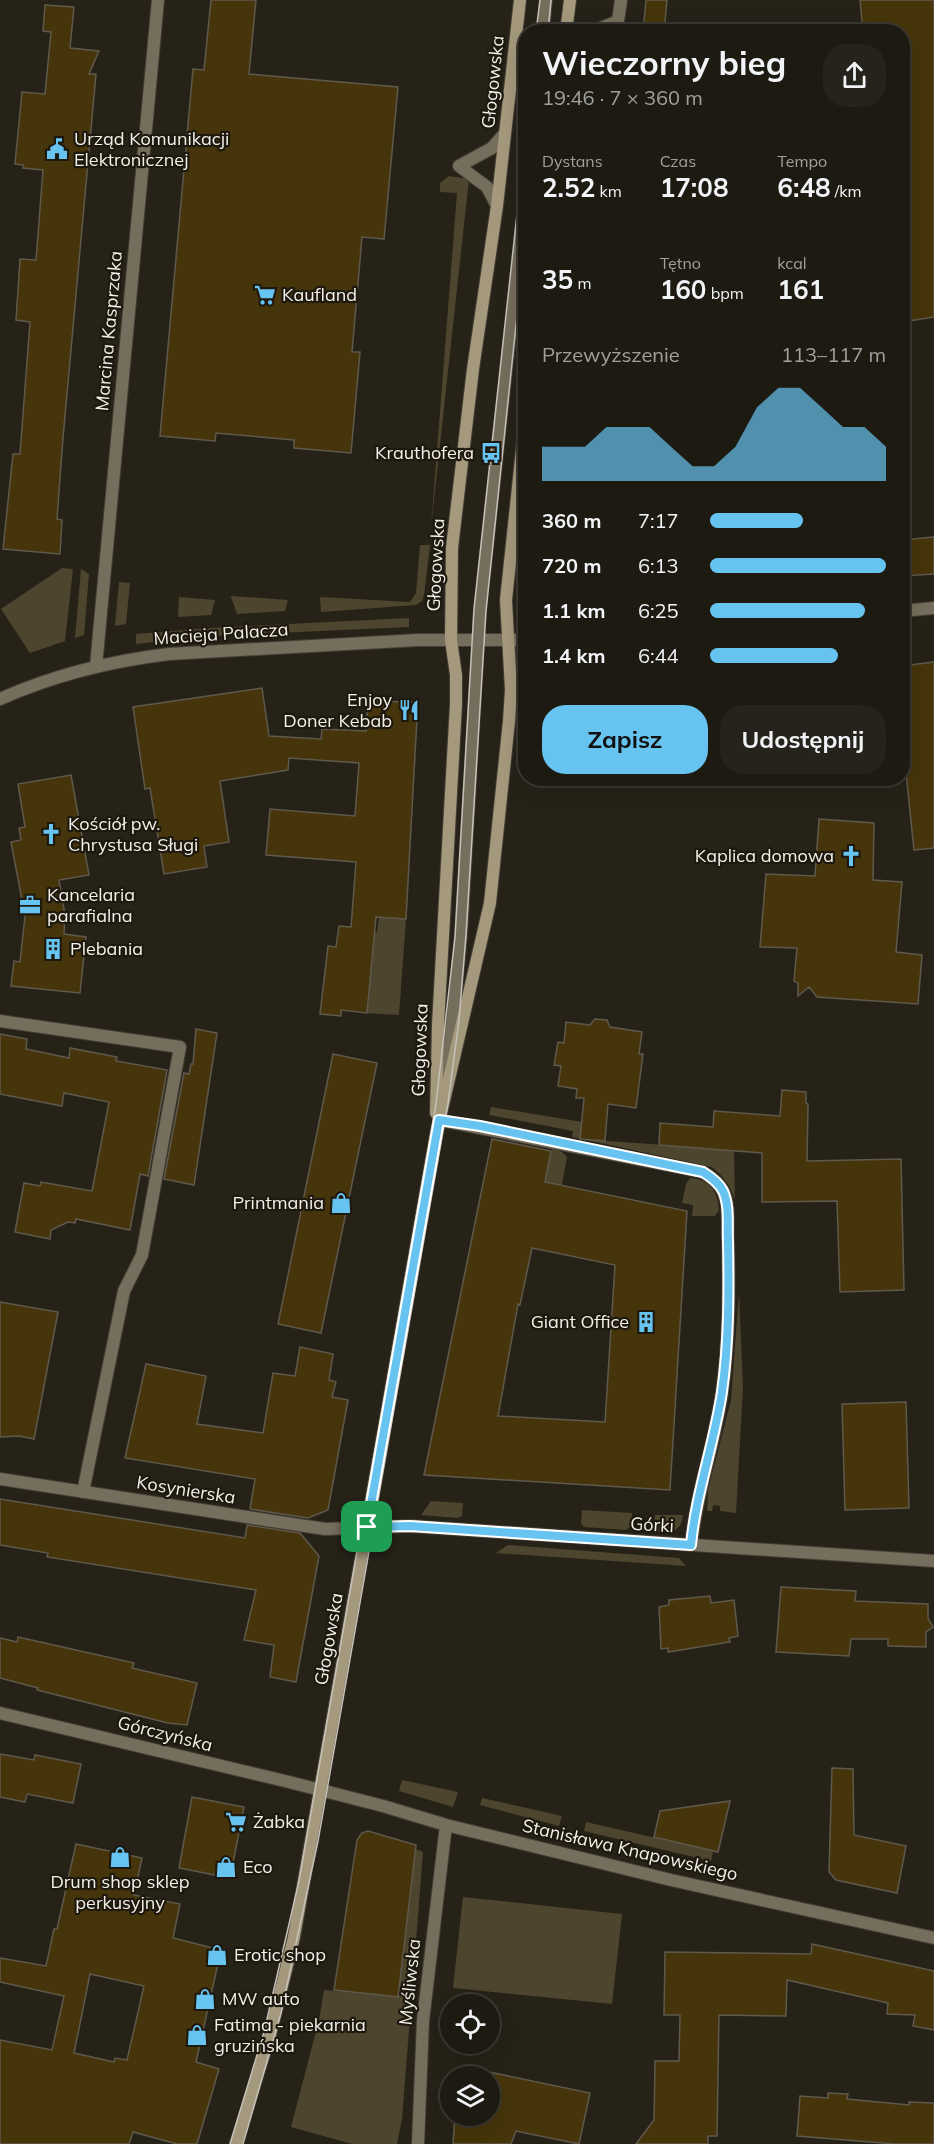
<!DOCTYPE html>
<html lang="pl">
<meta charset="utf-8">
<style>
body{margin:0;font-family:Mulish,sans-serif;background:#25231b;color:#f1f3f6;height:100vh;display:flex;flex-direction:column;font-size:22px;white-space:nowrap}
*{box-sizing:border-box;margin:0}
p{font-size:20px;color:#a0a19f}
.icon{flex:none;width:33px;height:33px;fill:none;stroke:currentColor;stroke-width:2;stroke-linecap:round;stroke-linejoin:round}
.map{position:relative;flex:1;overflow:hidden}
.sheet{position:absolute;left:518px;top:24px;width:392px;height:762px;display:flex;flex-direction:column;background:#1d1a12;border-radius:24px;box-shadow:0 6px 24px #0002,0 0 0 2px #3b3832}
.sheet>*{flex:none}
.tools{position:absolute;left:440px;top:1994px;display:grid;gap:12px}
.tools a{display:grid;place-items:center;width:60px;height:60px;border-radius:50%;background:#1d1a12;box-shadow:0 6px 24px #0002,0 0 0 2px #3b3832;font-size:30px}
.pin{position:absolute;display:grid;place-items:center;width:51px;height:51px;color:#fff;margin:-26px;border-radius:12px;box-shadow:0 3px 9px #0006}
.round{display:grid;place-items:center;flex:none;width:63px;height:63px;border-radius:24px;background:#25231b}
.headline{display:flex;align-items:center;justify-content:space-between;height:102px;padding:0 24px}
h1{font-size:33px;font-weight:700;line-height:45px}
.stats{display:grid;grid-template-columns:repeat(3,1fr);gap:9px;height:102px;padding:6px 24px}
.stats div{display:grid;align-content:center}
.stats b{font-size:26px;font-weight:700}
.stats small{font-size:16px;font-weight:400}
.stats p{font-size:16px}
.chart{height:168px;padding:12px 24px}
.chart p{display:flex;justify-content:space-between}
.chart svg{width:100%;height:108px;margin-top:6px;fill:#67c4f0;opacity:.7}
.cta{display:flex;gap:12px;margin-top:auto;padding:12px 24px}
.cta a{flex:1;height:69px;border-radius:24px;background:#67c4f0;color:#111;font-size:24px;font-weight:700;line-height:69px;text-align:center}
.cta a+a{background:#25231b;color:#f1f3f6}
ul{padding:0 24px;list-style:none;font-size:20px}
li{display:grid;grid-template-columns:96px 72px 1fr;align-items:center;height:45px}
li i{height:15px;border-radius:8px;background:#67c4f0}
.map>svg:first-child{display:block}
</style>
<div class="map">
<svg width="934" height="2144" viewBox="0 0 934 2144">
<rect width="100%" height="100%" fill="#272218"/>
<!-- green -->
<path fill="#4e452e" d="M449,176L469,179L431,527L457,193L440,192V183Z
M420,545H430L424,595L422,601L416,605L321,612L320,597L410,602L416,593Z
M62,568L73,569L65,641L30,653L1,609Z
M81,569L89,574L84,635L75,638Z
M119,582L130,583L126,624L115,626Z
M179,597L215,600L211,615L178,617Z
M231,597V596L288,600L285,611L237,614Z
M409,618V627L211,636L136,644V634L210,628Z
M379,917L406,919L399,1015L367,1013L373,951L371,933L377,932Z
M491,1107L582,1122L581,1139L734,1150L735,1200C730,1185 724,1177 712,1167L572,1137L573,1131L489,1115Z
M552,1149L562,1152L567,1157L561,1189L544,1185Z
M690,1178C710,1179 718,1192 719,1210L715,1216H692L693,1205L682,1203L686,1184Z
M739,1292L743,1388L736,1513L720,1511V1506L713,1505L712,1511H707L708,1490L731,1400Z
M431,1501L463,1503L462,1516L458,1518L421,1515Z
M582,1510L632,1513L631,1526L626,1530L584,1527L581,1523Z
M655,1515H683C681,1531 673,1533 658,1532L654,1527Z
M508,1545L679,1558L686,1566L496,1553Z
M402,1780L458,1792L453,1807L399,1791Z
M482,1798L562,1816L559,1826L480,1805Z
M586,1822L713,1851L711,1861L584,1831Z
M416,1849L423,1852L402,2119L397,2144H352L291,2127L319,2020L324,1990L398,1997Z
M463,1897L622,1914L612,2004L453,1988Z"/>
<!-- building -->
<path fill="#46350a" stroke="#5f594d" stroke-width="1.5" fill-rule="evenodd" d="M211,0H256L249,74L398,87L384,239L362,237L352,352H360L351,453L294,448V440L216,433L215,441L160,436L193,69L204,70Z
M646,0H667L664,32H643Z
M860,0H934V317L902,322V32H863Z
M45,5L74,7L70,48L99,51L89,74H96L63,438L57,519L62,520L60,554L3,549L13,454H20L30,322L16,320L20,259L36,260L43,170L23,168V165L15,164L22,92L45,94L51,32L43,31Z
M934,537V574L902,576V540Z
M934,662V848L914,850L902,734V666Z
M262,688L269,736L321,739L322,729L366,731L368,701L413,702L412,718H417L406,919L376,917L367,1013L341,1010V1016L320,1014L328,946L336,947L339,926L351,927L356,862L266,855L270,809L355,816L359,763L289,758L288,770L220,781L229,842L204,846L207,867L164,874L150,788L145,789L133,707Z
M71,775L89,875L59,880L65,915L64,934L86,937L80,993L11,986L14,961L20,962L25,916L11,842L21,840L19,828L25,827L18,784Z
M819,819L874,823L873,880L902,882L896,952L922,955L918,1004L817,997L809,987L798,996V983L794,981L797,948L760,947L766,874L815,876Z
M595,1019L607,1020L610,1027L642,1032L639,1054H643L636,1108L608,1104L605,1141L580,1139L584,1098H576L577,1089L558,1086L561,1066L554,1065L558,1042L564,1043L566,1022L590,1025Z
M196,1029L217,1033L194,1185L164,1179L184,1073L189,1074L191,1064H193Z
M0,1034L27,1039L26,1049L69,1058L70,1048L117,1057L116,1061L167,1070L148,1176L140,1174L130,1230L76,1219L75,1223L68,1222L51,1230L50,1239L15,1232L24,1183L40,1186L41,1182L92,1191L109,1102L64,1093L62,1106L0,1094Z
M333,1054L377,1063L321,1333L278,1324Z
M782,1090L806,1092V1103L808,1104L807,1161L901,1159L904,1290L840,1292L837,1201L762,1202V1153L659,1145L660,1123L713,1127L714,1111L780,1116Z
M492,1139L551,1151L545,1182L687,1211L670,1490L424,1475ZM532,1248L615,1265L605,1422L498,1416L518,1304L520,1305Z
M0,1302L58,1312L34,1439L19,1436L0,1437Z
M300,1347L333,1354L329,1380L336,1382L332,1397L348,1400L328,1510L308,1518L250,1509L255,1479L125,1458L146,1364L206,1376L197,1424L263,1433L273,1373L295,1376Z
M906,1402L909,1508L845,1510L842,1404Z
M0,1499L245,1538L247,1525L300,1533L319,1556L296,1682L270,1677L274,1645L244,1640L256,1590L47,1557L48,1553L0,1545Z
M781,1587L856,1591L855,1601L928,1604V1618L933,1627L926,1632V1647L888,1646V1639H851L849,1656L776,1652Z
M710,1596L711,1603L734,1600L738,1636L729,1638L730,1642L668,1652V1648L661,1649L659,1607L669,1605V1600Z
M18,1637L134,1663L132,1668L197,1683L187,1725L168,1723L49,1693L37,1690L38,1688L0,1678V1638L17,1642Z
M0,1754L34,1760L35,1755L81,1764L73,1803L27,1794L25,1802L0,1797Z
M832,1768L853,1769L854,1835L906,1846L897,1893L836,1880L829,1872Z
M192,1797L244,1807L230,1878L179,1868Z
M730,1801L718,1852L654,1837L660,1811Z
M368,1831L416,1845L398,1997L334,1990L357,1840L362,1833Z
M76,1844L142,1858L134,1895L180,1904L173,1938L221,1950L196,2062L219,2069L197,2144H177L133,2132L129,2144H0V2040L52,2050L64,1996L0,1982V1958L46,1966L54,1929H57ZM90,1974L144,1986L127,2060L115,2058L114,2062L74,2053Z
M812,1944L934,1971V2030L913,2026L915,2015L887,2014L888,2003L787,1980L786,2016L719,2015L717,2136H708V2144H636L654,2120L655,2061H679L680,2015H664L665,1952L811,1954Z
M489,2072L590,2093L579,2144L516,2131L511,2144H453L455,2115H489Z
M828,2093L848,2094L847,2099L909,2105V2102L934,2103V2144H895L797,2136L800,2096L828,2098Z"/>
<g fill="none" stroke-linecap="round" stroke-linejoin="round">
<defs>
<path id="lane" d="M567,31L579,32
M543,32L546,0
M591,32L618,21L621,0
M497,206L487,187L459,166L492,148L505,133
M0,1021L180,1047L142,1255L124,1291L83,1492
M444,1082L453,1018L461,934L480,610L525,196
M439,1120L703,1172C711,1177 719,1183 723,1191C730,1206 727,1226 728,1241C729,1292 729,1342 722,1392C715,1444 696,1493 691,1545"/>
<path id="street" d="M902,611L934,608
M96,666L158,0
M0,699C54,675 111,661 169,654L418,640H525
M0,1479L325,1529L410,1526L934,1561
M0,1713L285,1781L383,1806L446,1825L671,1880L934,1938
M418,2144L423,2021L446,1825"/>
<path id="secondary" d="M566,32L570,0
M436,1113L438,1025L456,704V675L451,640L452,548L473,369L497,206L520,0
M236,2144L270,2035L294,1937L436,1135L490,903L509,721L511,690L506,600L525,421"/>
</defs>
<!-- lane casing -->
<use href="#lane" stroke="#443f35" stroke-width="14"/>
<!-- street casing -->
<use href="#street" stroke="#443f35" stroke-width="14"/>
<!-- secondary casing -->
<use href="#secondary" stroke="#443f35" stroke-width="14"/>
<!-- lane -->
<use href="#lane" stroke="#766e5c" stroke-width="12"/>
<!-- street -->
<use href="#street" stroke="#766e5c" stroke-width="12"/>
<!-- secondary -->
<use href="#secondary" stroke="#a5997d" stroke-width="12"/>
<!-- tram -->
<path stroke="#c5c1b9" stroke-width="1.5" d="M536,32L540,0
M548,32L551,0
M230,2144L264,2032L299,1881L436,1104L455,937L474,609L525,141
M243,2144L281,2013L318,1841L448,1103L459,1020L466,935L486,611L525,239"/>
</g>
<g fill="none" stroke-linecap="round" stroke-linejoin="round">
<defs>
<path id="route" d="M439,1120L480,1126L703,1172C711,1177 719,1183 723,1191C730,1206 727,1226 728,1241C729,1292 729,1342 722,1392C714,1444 696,1493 691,1545L410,1526L367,1527Z"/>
</defs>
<!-- route casing -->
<use href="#route" stroke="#fff" stroke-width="12"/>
<!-- route -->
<use href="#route" stroke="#67c4f0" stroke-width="8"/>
</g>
<!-- icons -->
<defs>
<symbol id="civic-bare" viewBox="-9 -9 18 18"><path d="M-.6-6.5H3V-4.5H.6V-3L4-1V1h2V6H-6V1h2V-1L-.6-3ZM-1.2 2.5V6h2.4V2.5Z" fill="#67c4f0" stroke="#1e190f" stroke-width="2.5" paint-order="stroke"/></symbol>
<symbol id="supermarket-bare" viewBox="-9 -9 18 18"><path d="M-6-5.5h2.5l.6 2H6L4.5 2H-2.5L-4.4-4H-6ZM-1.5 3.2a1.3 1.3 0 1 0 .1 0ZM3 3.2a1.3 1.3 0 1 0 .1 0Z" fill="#67c4f0" stroke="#1e190f" stroke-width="2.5" paint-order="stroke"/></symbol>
<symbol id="bus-bare" viewBox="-9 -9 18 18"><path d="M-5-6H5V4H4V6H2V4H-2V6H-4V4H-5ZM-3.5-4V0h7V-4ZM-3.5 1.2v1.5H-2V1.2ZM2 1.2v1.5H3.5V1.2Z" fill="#67c4f0" stroke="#1e190f" stroke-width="2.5" paint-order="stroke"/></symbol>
<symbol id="restaurant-bare" viewBox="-9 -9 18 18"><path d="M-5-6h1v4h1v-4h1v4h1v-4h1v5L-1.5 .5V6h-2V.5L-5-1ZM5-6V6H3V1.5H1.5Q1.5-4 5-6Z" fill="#67c4f0" stroke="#1e190f" stroke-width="2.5" paint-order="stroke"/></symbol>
<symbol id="church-bare" viewBox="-9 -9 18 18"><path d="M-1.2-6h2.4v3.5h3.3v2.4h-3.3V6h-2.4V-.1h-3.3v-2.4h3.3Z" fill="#67c4f0" stroke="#1e190f" stroke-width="2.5" paint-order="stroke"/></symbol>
<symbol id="office-bare" viewBox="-9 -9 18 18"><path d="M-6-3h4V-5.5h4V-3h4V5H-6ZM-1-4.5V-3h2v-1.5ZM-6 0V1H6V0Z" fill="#67c4f0" stroke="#1e190f" stroke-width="2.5" paint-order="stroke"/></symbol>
<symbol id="building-bare" viewBox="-9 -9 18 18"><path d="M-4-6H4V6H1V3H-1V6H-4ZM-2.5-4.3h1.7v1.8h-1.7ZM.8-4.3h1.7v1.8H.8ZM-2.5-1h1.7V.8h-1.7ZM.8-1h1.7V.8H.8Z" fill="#67c4f0" stroke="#1e190f" stroke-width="2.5" paint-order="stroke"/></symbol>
<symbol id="shop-bare" viewBox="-9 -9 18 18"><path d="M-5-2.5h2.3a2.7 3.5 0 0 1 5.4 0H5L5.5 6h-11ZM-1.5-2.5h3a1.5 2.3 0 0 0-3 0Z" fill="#67c4f0" stroke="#1e190f" stroke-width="2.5" paint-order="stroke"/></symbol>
</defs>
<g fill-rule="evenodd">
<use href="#civic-bare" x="42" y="134" width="30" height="30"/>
<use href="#supermarket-bare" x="250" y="280" width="30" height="30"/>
<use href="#bus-bare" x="476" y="438" width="30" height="30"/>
<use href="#restaurant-bare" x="394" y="695" width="30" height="30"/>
<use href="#church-bare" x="36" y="819" width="30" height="30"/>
<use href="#church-bare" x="836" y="841" width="30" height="30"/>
<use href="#office-bare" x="15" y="890" width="30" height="30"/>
<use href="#building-bare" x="38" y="934" width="30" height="30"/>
<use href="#shop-bare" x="326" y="1188" width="30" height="30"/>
<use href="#building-bare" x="631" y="1307" width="30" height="30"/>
<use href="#supermarket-bare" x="221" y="1807" width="30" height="30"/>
<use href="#shop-bare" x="105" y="1842" width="30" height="30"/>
<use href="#shop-bare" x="211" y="1852" width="30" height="30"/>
<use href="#shop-bare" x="202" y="1940" width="30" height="30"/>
<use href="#shop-bare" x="190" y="1984" width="30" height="30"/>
<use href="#shop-bare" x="182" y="2020" width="30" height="30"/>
</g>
<g text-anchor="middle" stroke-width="4.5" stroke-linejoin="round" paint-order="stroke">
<!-- street labels -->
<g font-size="18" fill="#f4f0e9" stroke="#1e190f">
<text transform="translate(493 82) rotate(-84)" y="6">Głogowska</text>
<text transform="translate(109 331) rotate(-85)" y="6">Marcina Kasprzaka</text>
<text transform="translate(436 565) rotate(-87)" y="6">Głogowska</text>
<text transform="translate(221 634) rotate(-4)" y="6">Macieja Palacza</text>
<text transform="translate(420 1050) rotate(-88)" y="6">Głogowska</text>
<text transform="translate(186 1490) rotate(9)" y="6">Kosynierska</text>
<text transform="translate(652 1525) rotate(3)" y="6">Górki</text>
<text transform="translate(329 1639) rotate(-80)" y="6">Głogowska</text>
<text transform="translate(165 1734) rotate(14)" y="6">Górczyńska</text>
<text transform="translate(630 1850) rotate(13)" y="6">Stanisława Knapowskiego</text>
<text transform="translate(410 1982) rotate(-84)" y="6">Myśliwska</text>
</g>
<!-- poi labels -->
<g font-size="18" fill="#f4f0e9" stroke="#1e190f" text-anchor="start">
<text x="74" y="145">Urząd Komunikacji<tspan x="74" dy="21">Elektronicznej</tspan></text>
<text x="282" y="301">Kaufland</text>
<text x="474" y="459" text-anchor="end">Krauthofera</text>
<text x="392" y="706" text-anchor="end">Enjoy<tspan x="392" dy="21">Doner Kebab</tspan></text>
<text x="68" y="830">Kościół pw.<tspan x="68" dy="21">Chrystusa Sługi</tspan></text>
<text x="834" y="862" text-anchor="end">Kaplica domowa</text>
<text x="47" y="901">Kancelaria<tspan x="47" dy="21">parafialna</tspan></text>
<text x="70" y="955">Plebania</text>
<text x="324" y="1209" text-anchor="end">Printmania</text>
<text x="629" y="1328" text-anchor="end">Giant Office</text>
<text x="253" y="1828">Żabka</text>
<text x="243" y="1873">Eco</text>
<text x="120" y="1888" text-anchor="middle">Drum shop sklep<tspan x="120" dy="21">perkusyjny</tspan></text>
<text x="234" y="1961">Erotic shop</text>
<text x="222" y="2005">MW auto</text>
<text x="214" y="2031">Fatima - piekarnia<tspan x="214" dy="21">gruzińska</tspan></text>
</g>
</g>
</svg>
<div class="tools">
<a><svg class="icon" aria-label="locate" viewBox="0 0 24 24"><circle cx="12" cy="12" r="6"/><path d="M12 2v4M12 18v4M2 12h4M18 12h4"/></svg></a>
<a><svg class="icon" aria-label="layers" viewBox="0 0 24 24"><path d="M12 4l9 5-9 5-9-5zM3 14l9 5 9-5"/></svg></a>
</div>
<div class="pin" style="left:367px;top:1527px;background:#1e9e55"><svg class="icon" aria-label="arrive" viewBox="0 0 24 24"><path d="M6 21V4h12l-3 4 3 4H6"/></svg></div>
<section class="sheet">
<div class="headline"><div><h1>Wieczorny bieg</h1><p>19:46 · 7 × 360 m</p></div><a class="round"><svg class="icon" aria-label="share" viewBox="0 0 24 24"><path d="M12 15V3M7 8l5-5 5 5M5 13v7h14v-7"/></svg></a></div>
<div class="stats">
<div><p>Dystans</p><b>2.52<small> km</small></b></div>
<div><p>Czas</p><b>17:08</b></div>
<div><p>Tempo</p><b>6:48<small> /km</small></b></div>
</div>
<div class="stats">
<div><b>35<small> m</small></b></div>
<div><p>Tętno</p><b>160<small> bpm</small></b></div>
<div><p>kcal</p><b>161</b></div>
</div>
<div class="chart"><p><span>Przewyższenie</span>113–117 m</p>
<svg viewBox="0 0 160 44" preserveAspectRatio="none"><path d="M0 44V30L10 30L20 30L30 22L40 22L50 22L60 30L70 38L80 38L90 30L100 14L110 6L120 6L130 14L140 22L150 22L160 30V44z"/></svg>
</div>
<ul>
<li><b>360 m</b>7:17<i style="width:53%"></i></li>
<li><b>720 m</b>6:13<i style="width:100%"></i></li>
<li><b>1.1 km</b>6:25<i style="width:88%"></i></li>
<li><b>1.4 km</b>6:44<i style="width:73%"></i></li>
</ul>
<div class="cta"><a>Zapisz</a><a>Udostępnij</a></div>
</section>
</div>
